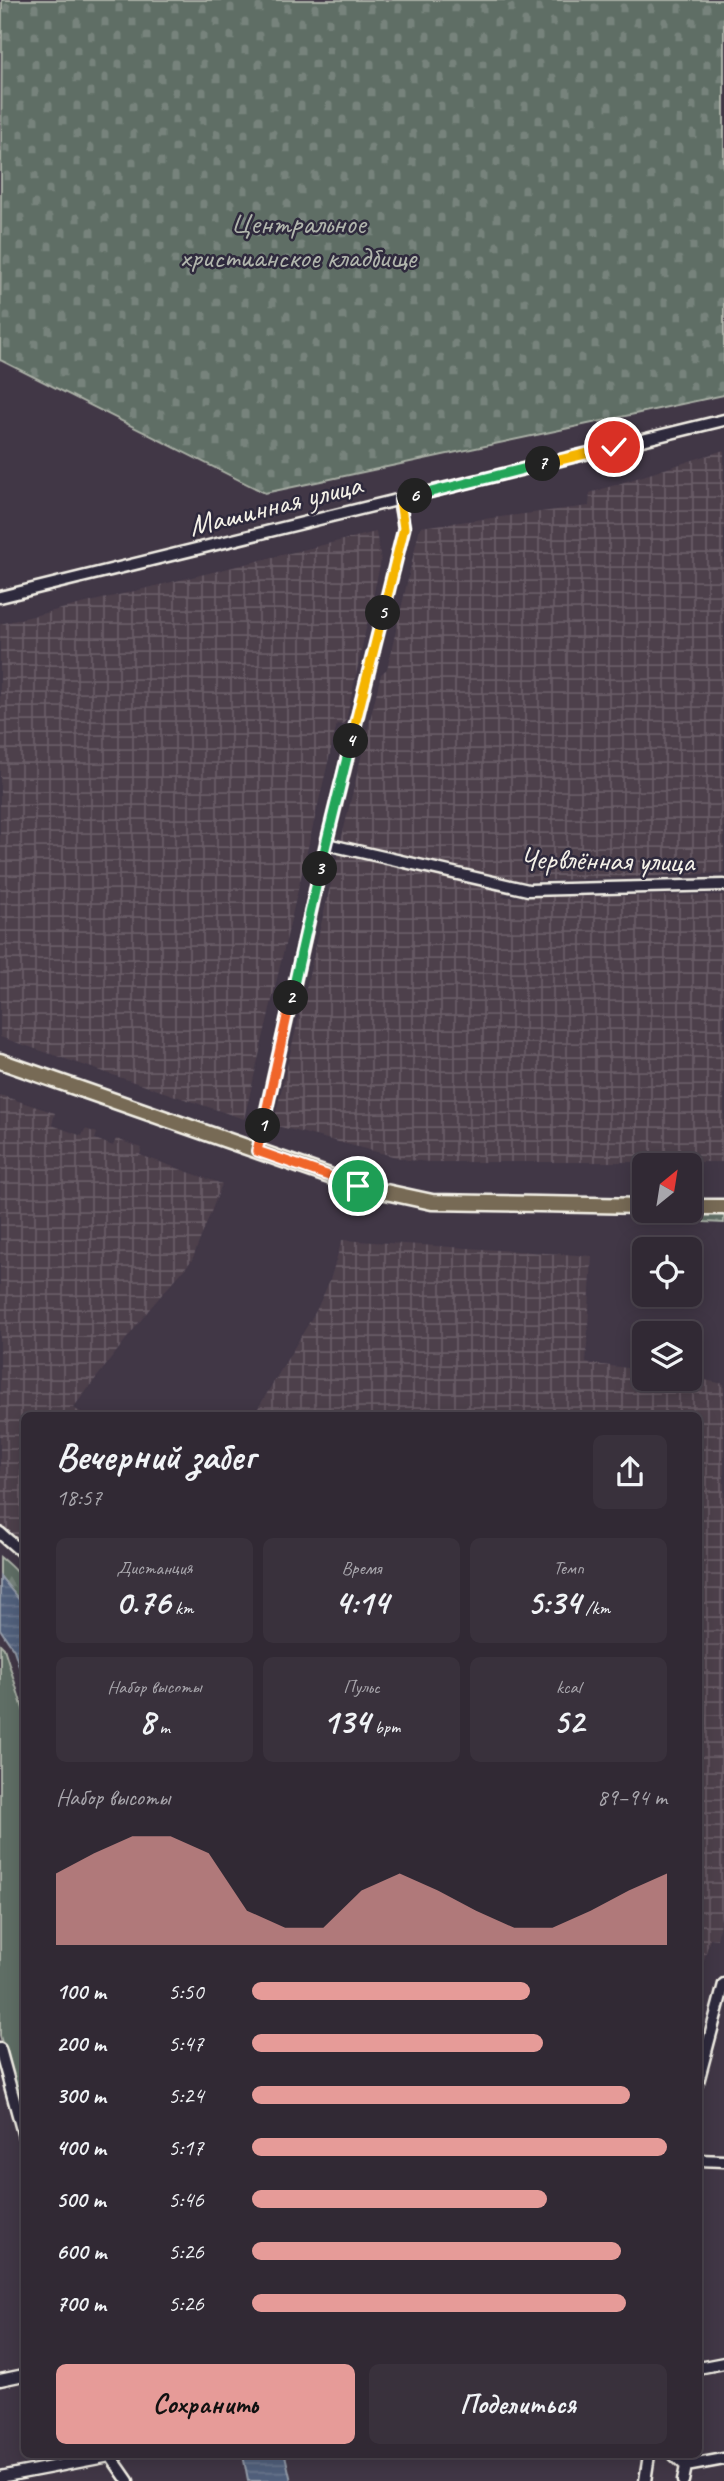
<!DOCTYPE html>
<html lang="ru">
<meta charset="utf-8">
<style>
body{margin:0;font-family:Caveat,sans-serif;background:#39313c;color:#f1f3f6;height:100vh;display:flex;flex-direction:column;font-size:26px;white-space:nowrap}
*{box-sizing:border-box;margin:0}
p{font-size:23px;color:#a8a6ac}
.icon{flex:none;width:38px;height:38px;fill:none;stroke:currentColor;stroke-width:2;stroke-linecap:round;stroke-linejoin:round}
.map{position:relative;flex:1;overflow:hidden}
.details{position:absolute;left:21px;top:1412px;width:681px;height:1046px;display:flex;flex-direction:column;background:#312934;border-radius:10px;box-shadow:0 4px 18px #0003,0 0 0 2px #4c454f}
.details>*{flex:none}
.needle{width:46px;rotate:30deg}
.tools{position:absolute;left:632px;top:1153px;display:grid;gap:14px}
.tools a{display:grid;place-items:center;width:70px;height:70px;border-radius:10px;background:#312934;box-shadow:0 4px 18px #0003,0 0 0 2px #4c454f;font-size:35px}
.pin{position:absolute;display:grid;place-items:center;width:60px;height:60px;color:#fff;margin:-30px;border:4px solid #fff;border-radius:50%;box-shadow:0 2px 7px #0007}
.km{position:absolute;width:35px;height:35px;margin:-18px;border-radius:50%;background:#222;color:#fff;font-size:19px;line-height:35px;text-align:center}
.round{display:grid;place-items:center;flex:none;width:74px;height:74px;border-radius:10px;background:#39313c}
.headline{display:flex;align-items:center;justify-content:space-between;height:119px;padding:0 35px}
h1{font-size:38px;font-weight:600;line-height:52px}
.stats{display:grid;grid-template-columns:repeat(3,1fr);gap:10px;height:119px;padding:7px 35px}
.stats div{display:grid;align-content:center;border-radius:10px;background:#39313c;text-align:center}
.stats b{font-size:35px;font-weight:600}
.stats small{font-size:19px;font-weight:400}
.stats p{font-size:19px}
.chart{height:196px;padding:14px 35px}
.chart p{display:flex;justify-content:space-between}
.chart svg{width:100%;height:126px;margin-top:7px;fill:#e69b98;opacity:.7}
.action{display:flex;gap:14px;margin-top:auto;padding:14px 35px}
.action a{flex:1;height:80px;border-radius:10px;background:#e69b98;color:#111;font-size:28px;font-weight:600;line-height:80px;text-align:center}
.action a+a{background:#39313c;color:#f1f3f6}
ul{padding:0 35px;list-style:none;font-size:23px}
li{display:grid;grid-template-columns:112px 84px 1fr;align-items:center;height:52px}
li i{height:18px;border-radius:9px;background:#e69b98}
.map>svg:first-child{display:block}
</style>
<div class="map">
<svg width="724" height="2481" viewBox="0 0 724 2481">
<defs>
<pattern id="industrial-grid" width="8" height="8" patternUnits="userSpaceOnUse" patternTransform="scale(1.75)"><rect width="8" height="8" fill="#4e404c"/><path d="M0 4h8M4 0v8" fill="none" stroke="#685c66"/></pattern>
<pattern id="grass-dots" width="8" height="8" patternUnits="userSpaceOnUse" patternTransform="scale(1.75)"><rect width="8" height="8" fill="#5f6e65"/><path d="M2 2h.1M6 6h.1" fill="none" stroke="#77837b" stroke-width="1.8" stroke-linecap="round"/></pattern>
<pattern id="forest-firs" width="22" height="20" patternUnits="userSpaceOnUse" patternTransform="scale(1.75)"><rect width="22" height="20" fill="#5f6e65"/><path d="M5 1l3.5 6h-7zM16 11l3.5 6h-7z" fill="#77837b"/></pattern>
<pattern id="cemetery-stones" width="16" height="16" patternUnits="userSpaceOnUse" patternTransform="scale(1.75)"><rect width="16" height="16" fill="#5f6e65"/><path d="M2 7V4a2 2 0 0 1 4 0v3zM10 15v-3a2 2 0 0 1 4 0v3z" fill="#77837b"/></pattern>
<pattern id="water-rules" width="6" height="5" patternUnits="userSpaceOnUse" patternTransform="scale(1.75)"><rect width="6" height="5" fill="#51607b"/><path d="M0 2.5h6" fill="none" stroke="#6b778e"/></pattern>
</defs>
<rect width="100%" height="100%" fill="#413746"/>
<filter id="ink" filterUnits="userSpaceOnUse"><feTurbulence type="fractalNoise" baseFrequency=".0143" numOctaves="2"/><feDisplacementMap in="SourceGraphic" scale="14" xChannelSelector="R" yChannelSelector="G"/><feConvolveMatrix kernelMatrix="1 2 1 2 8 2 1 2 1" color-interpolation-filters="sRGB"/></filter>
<g filter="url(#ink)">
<!-- industrial -->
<path fill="url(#industrial-grid)" d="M724,450V873L512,882L502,897L724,895V1162H430L408,1160L273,1125L381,674L387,669L420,527L589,506L590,493Z
M376,532L381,560L345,725L337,724L244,1119L0,1037V624Z
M0,1095L55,1113L52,1125L82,1136L85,1129L97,1133L95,1139L113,1146L116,1139L142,1148L140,1155L222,1184L192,1260L151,1307L73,1408L88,1416H24V1550L0,1527Z
M342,1240L592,1256L586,1363L644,1370V1379L690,1377L724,1384V1900L717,1939L710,1938L698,1982V1416H264L257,1410L316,1311L330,1280Z"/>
<!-- grass -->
<path fill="url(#grass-dots)" stroke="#aab0a6" stroke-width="2" d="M697,1213L724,1215V1223L704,1222Z"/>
<!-- forest -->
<path fill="url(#forest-firs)" stroke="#aab0a6" stroke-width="2" d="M0,1557C22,1575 24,1578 24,1606L0,1576Z"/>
<!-- cemetery -->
<path fill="url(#cemetery-stones)" stroke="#aab0a6" stroke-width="2" d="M2,0H724V395L265,493L0,360Z"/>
<!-- green -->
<path fill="#5f6e65" stroke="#aab0a6" stroke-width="2" d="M0,1644L4,1648L24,1712V2116L0,2036Z"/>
<!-- water -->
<path fill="url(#water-rules)" stroke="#929aa7" stroke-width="2" d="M0,1576L24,1606V1681L14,1650L0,1629Z
M243,2455H285L291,2481H248Z"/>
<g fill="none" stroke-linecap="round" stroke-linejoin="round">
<defs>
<path id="minor" d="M0,597L724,420
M326,844L528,890L724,885
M257,1151L326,844L404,528L399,500
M0,1533L24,1554
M0,2049L24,2137
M698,2082L724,1984
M698,2160L724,2161
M698,2368L724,2363
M0,2380L24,2375
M110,2455L128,2481
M674,2455L686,2466L683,2481
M686,2466L724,2459
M0,2477L110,2456
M645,2481L649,2455"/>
<path id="primary" d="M0,1061L358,1186L432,1202L644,1206
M690,1207H724"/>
</defs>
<!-- minor casing -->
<use href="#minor" stroke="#f4f1e8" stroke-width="15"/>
<!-- primary casing -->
<use href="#primary" stroke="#f4f1e8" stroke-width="19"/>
<!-- minor -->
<use href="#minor" stroke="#2f2a3d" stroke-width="10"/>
<!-- primary -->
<use href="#primary" stroke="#776a54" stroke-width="14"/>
</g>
</g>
<g fill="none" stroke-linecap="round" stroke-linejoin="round" filter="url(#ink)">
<defs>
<path id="split-1" d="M263,1126L257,1151L358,1186"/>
<path id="split-2" d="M263,1126L291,998"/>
<path id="split-3" d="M291,998L320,869"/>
<path id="split-4" d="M320,869L351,741"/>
<path id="split-5" d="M351,741L383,613"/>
<path id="split-6" d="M383,613L404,528L400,500L415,496"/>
<path id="split-7" d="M415,496L543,464"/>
<path id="split-8" d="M543,464L614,447"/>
</defs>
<!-- split-1 casing -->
<use href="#split-1" stroke="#fff" stroke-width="14"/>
<!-- split-2 casing -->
<use href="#split-2" stroke="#fff" stroke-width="14"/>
<!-- split-3 casing -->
<use href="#split-3" stroke="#fff" stroke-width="14"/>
<!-- split-4 casing -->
<use href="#split-4" stroke="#fff" stroke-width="14"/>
<!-- split-5 casing -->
<use href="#split-5" stroke="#fff" stroke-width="14"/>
<!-- split-6 casing -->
<use href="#split-6" stroke="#fff" stroke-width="14"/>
<!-- split-7 casing -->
<use href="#split-7" stroke="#fff" stroke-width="14"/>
<!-- split-8 casing -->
<use href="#split-8" stroke="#fff" stroke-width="14"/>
<!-- split-1 -->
<use href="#split-1" stroke="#f0652b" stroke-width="9"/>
<!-- split-2 -->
<use href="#split-2" stroke="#f0652b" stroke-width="9"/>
<!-- split-3 -->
<use href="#split-3" stroke="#22a559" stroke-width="9"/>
<!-- split-4 -->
<use href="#split-4" stroke="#22a559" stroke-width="9"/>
<!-- split-5 -->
<use href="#split-5" stroke="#f5b400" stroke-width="9"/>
<!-- split-6 -->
<use href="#split-6" stroke="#f5b400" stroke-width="9"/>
<!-- split-7 -->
<use href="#split-7" stroke="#22a559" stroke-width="9"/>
<!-- split-8 -->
<use href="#split-8" stroke="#f5b400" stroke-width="9"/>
</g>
<g text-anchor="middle" stroke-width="5" stroke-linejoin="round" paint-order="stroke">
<!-- park labels -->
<g font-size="30" fill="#b1b6ad" stroke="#2f2a3d">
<text x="298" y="233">Центральное<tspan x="298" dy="34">христианское кладбище</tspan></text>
</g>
<!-- street labels -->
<g font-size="30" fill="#f4f1e8" stroke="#2f2a3d">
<text transform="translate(275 505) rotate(-14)" y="10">Машинная улица</text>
<text transform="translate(607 860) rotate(1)" y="10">Червлённая улица</text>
</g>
</g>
</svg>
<div class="tools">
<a><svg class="needle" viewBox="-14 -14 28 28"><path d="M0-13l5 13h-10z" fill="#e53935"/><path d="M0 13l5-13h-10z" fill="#a8a6ac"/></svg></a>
<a><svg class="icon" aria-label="locate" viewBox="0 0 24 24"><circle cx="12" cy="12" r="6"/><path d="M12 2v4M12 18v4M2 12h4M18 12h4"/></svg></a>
<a><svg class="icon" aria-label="layers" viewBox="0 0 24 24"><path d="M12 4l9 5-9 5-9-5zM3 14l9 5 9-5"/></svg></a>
</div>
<div class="pin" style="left:358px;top:1186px;background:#1e9e55"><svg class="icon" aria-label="arrive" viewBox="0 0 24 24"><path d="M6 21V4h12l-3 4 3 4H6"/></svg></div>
<div class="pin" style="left:614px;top:447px;background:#d93025"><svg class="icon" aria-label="check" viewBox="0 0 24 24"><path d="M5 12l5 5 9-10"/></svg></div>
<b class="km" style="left:263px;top:1126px">1</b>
<b class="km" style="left:291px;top:998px">2</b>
<b class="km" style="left:320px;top:869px">3</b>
<b class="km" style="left:351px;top:741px">4</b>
<b class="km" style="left:383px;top:613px">5</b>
<b class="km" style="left:415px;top:496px">6</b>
<b class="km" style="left:543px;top:464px">7</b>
<section class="details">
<div class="headline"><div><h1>Вечерний забег</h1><p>18:57</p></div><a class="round"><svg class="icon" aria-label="share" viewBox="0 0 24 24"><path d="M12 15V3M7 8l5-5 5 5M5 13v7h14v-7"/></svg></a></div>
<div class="stats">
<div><p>Дистанция</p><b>0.76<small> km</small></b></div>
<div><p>Время</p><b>4:14</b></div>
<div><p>Темп</p><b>5:34<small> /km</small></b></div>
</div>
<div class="stats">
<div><p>Набор высоты</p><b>8<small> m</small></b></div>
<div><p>Пульс</p><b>134<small> bpm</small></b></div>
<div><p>kcal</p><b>52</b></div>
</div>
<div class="chart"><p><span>Набор высоты</span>89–94 m</p>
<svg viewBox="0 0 160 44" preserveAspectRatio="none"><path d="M0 44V19L10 12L20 6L30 6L40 12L50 32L60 38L70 38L80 25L90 19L100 25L110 32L120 38L130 38L140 32L150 25L160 19V44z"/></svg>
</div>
<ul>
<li><b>100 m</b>5:50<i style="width:67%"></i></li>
<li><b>200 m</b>5:47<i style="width:70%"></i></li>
<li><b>300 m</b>5:24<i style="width:91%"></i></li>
<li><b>400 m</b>5:17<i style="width:100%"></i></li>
<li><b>500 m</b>5:46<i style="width:71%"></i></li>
<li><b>600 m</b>5:26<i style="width:89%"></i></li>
<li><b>700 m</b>5:26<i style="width:90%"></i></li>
</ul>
<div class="action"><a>Сохранить</a><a>Поделиться</a></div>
</section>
</div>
